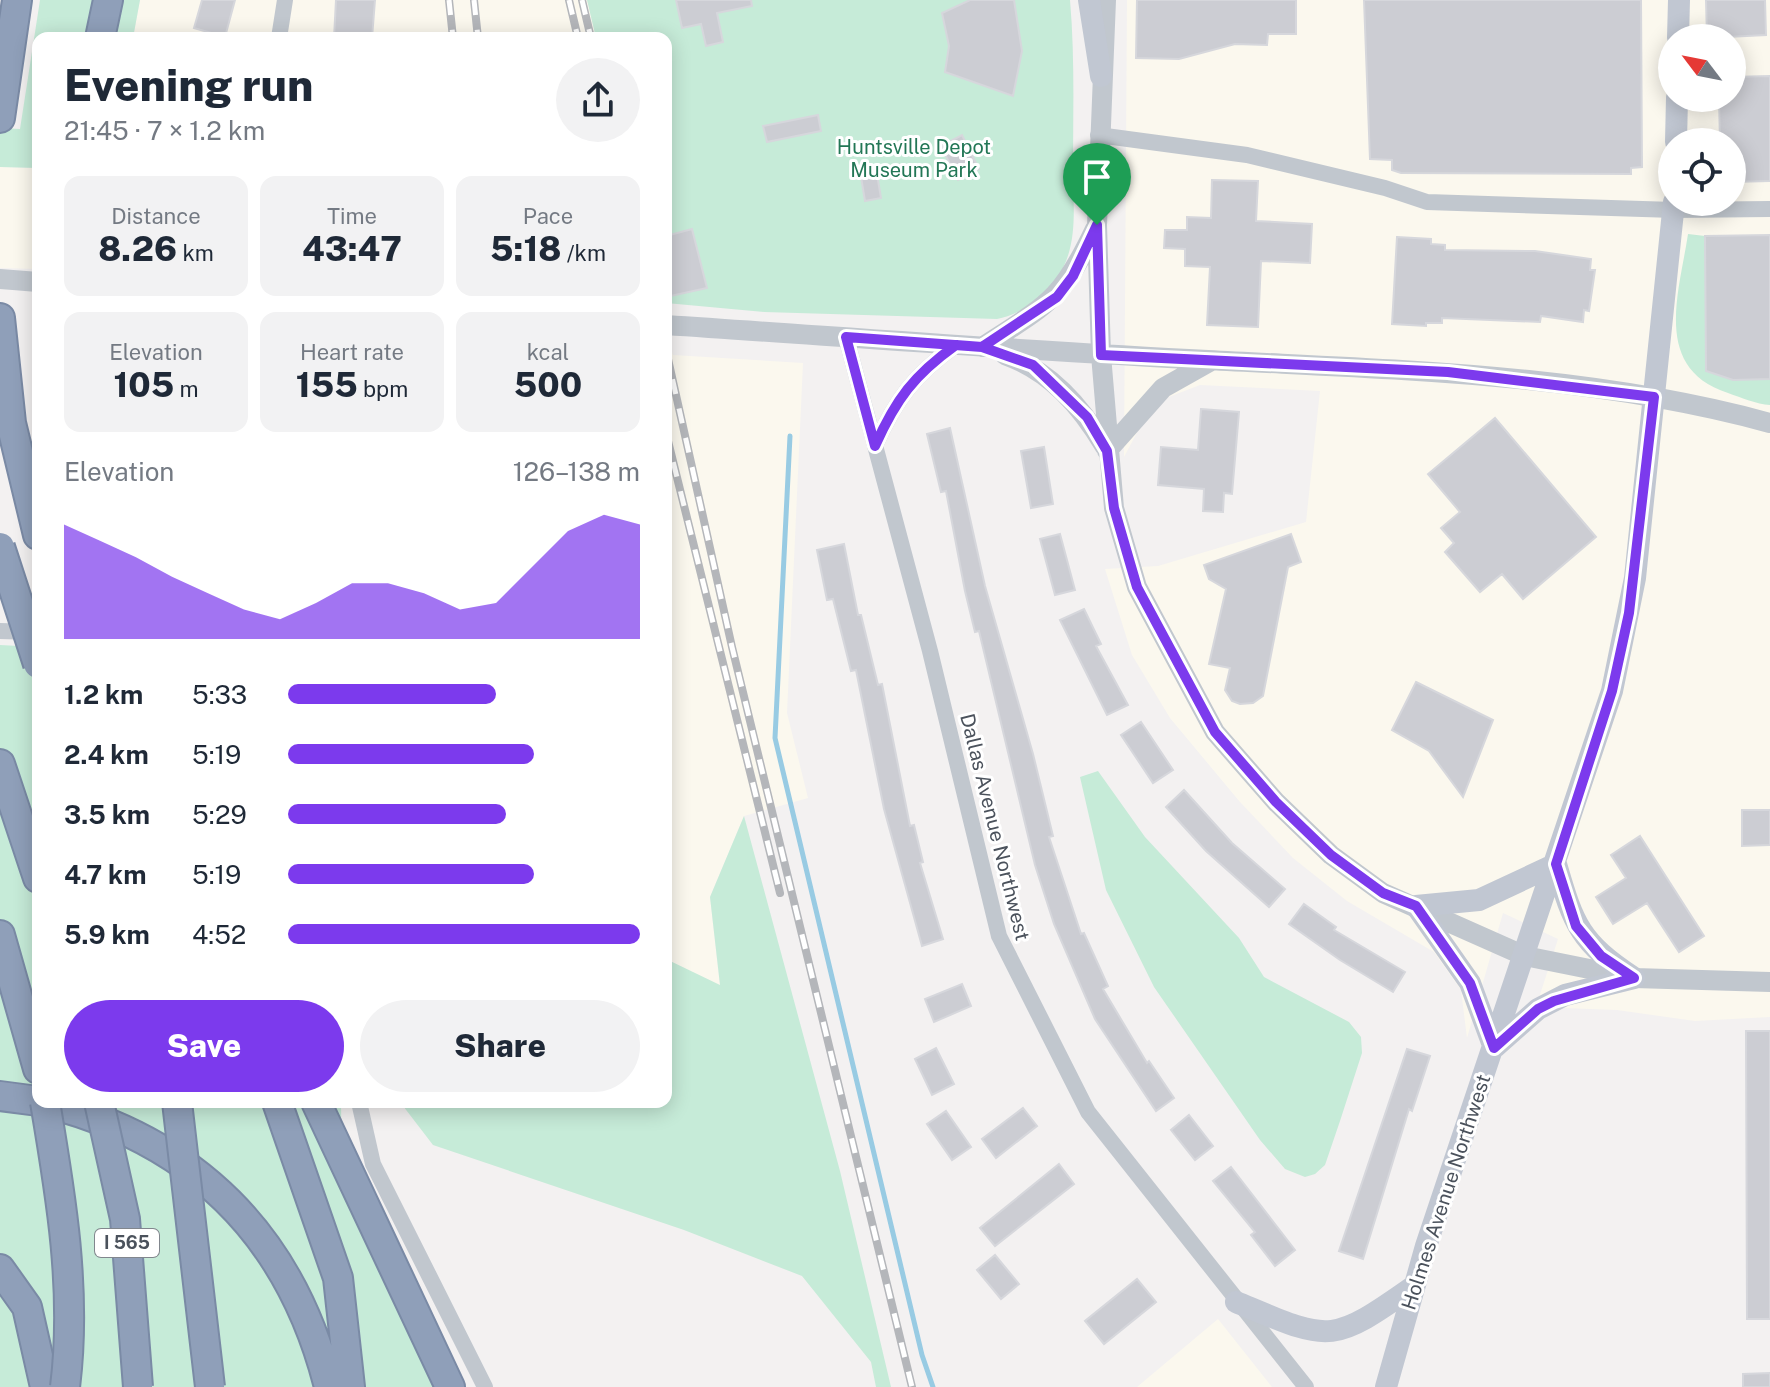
<!DOCTYPE html>
<meta charset="utf-8">
<style>
body{margin:0;font-family:"Public Sans",sans-serif;background:#f2f2f3;color:#1f2937;height:100vh;display:flex;flex-direction:column;font-size:30px;white-space:nowrap}
*{box-sizing:border-box;margin:0}
p{font-size:26px;color:#747a83}
.icon{flex:none;width:44px;height:44px;fill:none;stroke:currentColor;stroke-width:2;stroke-linecap:round;stroke-linejoin:round}
.map{position:relative;flex:1;overflow:hidden}
.sheet{position:absolute;left:32px;top:32px;width:640px;height:1076px;display:flex;flex-direction:column;background:#fff;border-radius:16px;box-shadow:0 4px 20px #0003}
.sheet>*{flex:none}
.needle{width:52px;rotate:302deg}
.tools{position:absolute;left:1658px;top:24px;display:grid;gap:16px}
.tools a{display:grid;place-items:center;width:88px;height:88px;border-radius:50%;background:#fff;box-shadow:0 4px 20px #0003;font-size:40px}
.pin{position:absolute;display:grid;place-items:center;width:68px;height:68px;color:#fff;margin:-82px -34px;border-radius:50% 50% 50% 0;rotate:-45deg;box-shadow:0 0 8px #0007}
.pin .icon{rotate:45deg}
.round{display:grid;place-items:center;flex:none;width:84px;height:84px;border-radius:42px;background:#f2f2f3}
.overview{display:flex;align-items:center;justify-content:space-between;height:136px;padding:0 32px}
h1{font-size:44px;font-weight:800;line-height:60px}
.metrics{display:grid;grid-template-columns:repeat(3,1fr);gap:12px;height:136px;padding:8px 32px}
.metrics div{display:grid;align-content:center;border-radius:16px;background:#f2f2f3;text-align:center}
.metrics b{font-size:34px;font-weight:800}
.metrics small{font-size:22px;font-weight:400}
.metrics p{font-size:22px}
.chart{height:224px;padding:16px 32px}
.chart p{display:flex;justify-content:space-between}
.chart svg{width:100%;height:144px;margin-top:8px;fill:#7c3aed;opacity:.7}
.cta{display:flex;gap:16px;margin-top:auto;padding:16px 32px}
.cta a{flex:1;height:92px;border-radius:48px;background:#7c3aed;color:#fff;font-size:32px;font-weight:800;line-height:92px;text-align:center}
.cta a+a{background:#f2f2f3;color:#1f2937}
ul{padding:0 32px;list-style:none;font-size:26px}
li{display:grid;grid-template-columns:128px 96px 1fr;align-items:center;height:60px}
li i{height:20px;border-radius:10px;background:#7c3aed}
.map>svg:first-child{display:block}
</style>
<div class="map">
<svg width="1770" height="1387" viewBox="0 0 1770 1387">
<rect width="100%" height="100%" fill="#f3f1f1"/>
<!-- commercial -->
<path fill="#fbf8ee" fill-rule="evenodd" d="M140,0H587L596,38H133Z
M1127,0H1770V1017L1695,1021L1617,1010L1536,1007L1558,939L1503,913L1467,1038L1461,990L1434,952L1347,901L1293,858L1240,802L1170,718L1132,655L1105,569L1158,566L1306,522L1320,391L1200,385L1161,400L1141,425L1124,457ZM1672,38H1732V98H1672ZM1672,142H1732V202H1672Z
M0,167L38,168V269L0,268Z
M666,336L673,355L803,363L787,713L808,798L744,816L710,897L720,986L666,959Z
M1218,1319L1272,1387H1137Z"/>
<!-- green -->
<path fill="#c6ebd8" d="M40,0H140L133,38H38V168L0,167V128L20,129Z
M587,0H1070C1075,57 1073,114 1073,171C1073,203 1078,238 1063,268C1052,292 1023,314 997,319L764,312L666,303V38H596Z
M1688,234L1705,236L1706,371L1733,380L1770,379V405C1756,404 1742,398 1728,393C1652,368 1679,294 1688,234Z
M0,645L38,647V1102H341L342,1182L435,1387H0Z
M1098,771L1145,837L1239,938L1264,977L1349,1022L1361,1037L1362,1053L1340,1121L1325,1165L1315,1174L1305,1177L1285,1169L1260,1140L1154,987L1106,890L1080,777Z
M744,816L840,1171L891,1387H876L871,1362L802,1276L684,1230L433,1145L400,1102H666V959L720,985L710,897Z"/>
<g fill="none" stroke-linecap="round" stroke-linejoin="round">
<!-- stream -->
<path stroke="#98cbe3" stroke-width="5" d="M790,436L775,738L922,1355L933,1387"/>
</g>
<!-- building -->
<path fill="#cccdd3" stroke="#d6d7dc" stroke-width="2" d="M202,0H235L225,37L194,28Z
M336,0H375L372,38H334Z
M676,0H751L752,6L717,13L723,42L706,46L701,24L682,28Z
M970,0H1014L1022,51L1013,96L945,72L949,46L942,13Z
M1137,0H1296V34H1268L1267,45L1235,44L1179,59L1136,58Z
M1364,0H1641L1642,167L1631,168V174L1401,173L1392,170V160L1370,159Z
M1706,0H1765L1766,35L1707,38Z
M1770,76V181L1732,182V142H1720L1719,98H1732V77Z
M818,115L821,131L767,142L763,126Z
M962,135L979,169L958,180L941,146Z
M876,168L881,198L865,201L860,171Z
M1212,180L1258,181L1256,221L1312,224L1310,263L1261,261L1258,327L1207,325L1210,267L1185,266V249L1164,248L1165,230H1187V217L1211,218Z
M692,229L707,288L666,297V236Z
M1770,235V379L1733,380L1706,371L1705,236Z
M1397,237L1431,239V244L1445,245V250L1535,251L1591,259L1590,270H1595L1589,311L1584,310L1583,322L1541,316L1540,322L1442,318V323H1426V326L1392,324Z
M1201,409L1239,412L1232,494L1224,493L1223,512L1203,511L1204,489L1158,485L1161,447L1198,450Z
M1495,418L1596,537L1523,599L1502,574L1480,592L1445,552L1454,543L1441,528L1460,512L1428,474Z
M950,428L985,586L1033,754L1053,836L1049,837L1081,934L1084,933L1108,986L1103,989L1147,1063L1149,1061L1174,1098L1156,1111L1095,1019L1054,924L1035,865L979,631L975,632L965,591L946,491L941,492L927,434Z
M1044,447L1053,504L1031,508L1021,451Z
M1060,534L1075,590L1055,595L1040,539Z
M1291,534L1301,562L1288,567L1263,696L1253,703L1240,704L1232,701L1225,690L1230,668L1209,664L1226,589L1209,579L1204,565Z
M844,544L858,615H861L878,685L882,684L910,826L914,825L923,862L920,863L943,939L922,946L884,809L856,670L851,671L833,599L827,600L817,550Z
M1084,609L1101,644L1096,646L1128,705L1107,715L1060,620Z
M1416,682L1493,720L1463,797L1429,751L1392,730Z
M1141,722L1173,770L1153,783L1121,735Z
M1184,790L1232,843L1285,889L1269,907L1206,851L1166,807Z
M1742,810H1770V845L1742,846Z
M1640,836L1704,936L1679,952L1647,903L1613,924L1596,897L1626,878L1611,855Z
M1304,904L1336,927L1334,930L1405,972L1393,992L1340,960L1289,924Z
M962,984L971,1006L934,1022L925,999Z
M1746,1031H1770V1319H1747Z
M936,1048L954,1084L932,1095L915,1059Z
M1407,1049L1430,1056L1412,1111L1409,1109L1363,1259L1339,1251Z
M1023,1108L1037,1126L996,1158L982,1139Z
M946,1111L971,1147L952,1160L927,1124Z
M1189,1115L1213,1146L1195,1160L1171,1130Z
M1059,1164L1074,1184L995,1246L980,1228Z
M1231,1167L1295,1250L1275,1266L1251,1235L1255,1232L1213,1181Z
M995,1255L1019,1284L1001,1299L977,1270Z
M1137,1279L1156,1302L1104,1344L1085,1321Z
M1770,1373V1387H1743V1374Z"/>
<g fill="none" stroke-linecap="round" stroke-linejoin="round">
<defs>
<path id="motorway" d="M100,38L108,0
M0,118L17,0
M0,318L11,423L38,535
M0,764L38,878
M0,935L38,1069
M0,1096L38,1101
M43,1102C195,1140 291,1236 329,1387
M277,1102L338,1278L350,1387
M316,1102L450,1387
M0,1269L27,1307L45,1387"/>
</defs>
<!-- motorway casing -->
<use href="#motorway" stroke="#7a8aa5" stroke-width="32"/>
<!-- minor -->
<path stroke="#c1c7ce" stroke-width="16" d="M279,38L285,0
M1098,135L1247,155L1385,188L1427,202L1674,210L1770,209
M846,337L930,651L999,936L1088,1112L1306,1387
M875,446C896,399 914,375 956,345
M0,631L34,632
M359,1102L373,1164L485,1387"/>
<!-- tertiary -->
<path stroke="#c1c7ce" stroke-width="20" d="M1106,0L1097,225L1101,355L1114,508L1137,587L1215,732L1276,802L1331,855L1383,893L1525,956L1634,978L1770,982
M0,279L38,282
M666,325C847,337 1027,351 1208,360C1396,370 1588,373 1770,423
M982,347C1048,304 1061,301 1095,229
M1005,355C1051,372 1080,405 1105,447
M1107,451L1163,388L1211,361"/>
<!-- secondary -->
<path stroke="#c1c7d2" stroke-width="22" d="M1089,0L1101,76
M1678,38L1679,0
M1676,142L1677,98
M1556,864C1574,926 1580,942 1634,978
M1416,906L1470,983L1494,1048
M1416,906L1479,900L1556,864
M1495,1047L1538,1009L1565,995L1634,978
M1236,1302C1330,1341 1329,1346 1414,1286
M1386,1387L1426,1246L1612,691L1635,578L1674,202"/>
<!-- motorway -->
<use href="#motorway" stroke="#8f9fb9" stroke-width="28"/>
<defs>
<path id="rail" d="M449,0L453,38
M474,0L478,38
M569,0L578,38
M582,0L591,38
M666,350L732,647L912,1387
M666,433L780,893"/>
</defs>
<!-- rail casing -->
<use href="#rail" stroke="#b4b6ba" stroke-width="8"/>
<!-- rail -->
<use href="#rail" stroke="#fff" stroke-width="5" stroke-dasharray="15" stroke-linecap="butt"/>
<defs>
<path id="motorway-bridge" d="M0,547L38,664
M45,1102C61,1196 77,1292 65,1387
M99,1102L125,1219L138,1387
M177,1102L210,1387"/>
</defs>
<!-- motorway-bridge casing -->
<use href="#motorway-bridge" stroke="#7a8aa5" stroke-width="32" stroke-linecap="butt"/>
<!-- motorway-bridge -->
<use href="#motorway-bridge" stroke="#8f9fb9" stroke-width="28"/>
</g>
<g fill="none" stroke-linecap="round" stroke-linejoin="round">
<defs>
<path id="route" d="M1097,225L1073,276L1057,297L982,347L846,337L875,446C896,399 914,375 956,345L982,347L1033,365L1087,417L1107,451L1114,508L1137,587L1215,732L1276,802L1331,855L1383,893L1416,906L1470,983L1494,1048L1538,1009L1554,1001L1634,978L1601,956L1576,926L1556,864L1612,691L1629,613L1654,397L1448,372L1101,355L1097,225"/>
</defs>
<!-- route casing -->
<use href="#route" stroke="#fff" stroke-width="16"/>
<!-- route -->
<use href="#route" stroke="#7c3aed" stroke-width="10"/>
</g>
<g text-anchor="middle" stroke-width="6" stroke-linejoin="round" paint-order="stroke">
<!-- shield labels -->
<rect fill="#fff" stroke="#81868d" stroke-width="2" x="95" y="1229" width="64" height="28" rx="6"/>
<g font-size="18" font-weight="bold" fill="#4b525c">
<text x="127" y="1249">I 565</text>
</g>
<!-- park labels -->
<g font-size="20" fill="#237756" stroke="#fff">
<text x="914" y="154">Huntsville Depot<tspan x="914" dy="23">Museum Park</tspan></text>
</g>
<!-- street labels -->
<g font-size="20" fill="#4b525c" stroke="#fff">
<text transform="translate(995 827) rotate(76)" y="7">Dallas Avenue Northwest</text>
<text transform="translate(1446 1192) rotate(-72)" y="7">Holmes Avenue Northwest</text>
</g>
</g>
</svg>
<div class="tools">
<a><svg class="needle" viewBox="-14 -14 28 28"><path d="M0-13l5 13h-10z" fill="#e53935"/><path d="M0 13l5-13h-10z" fill="#747a83"/></svg></a>
<a><svg class="icon" aria-label="locate" viewBox="0 0 24 24"><circle cx="12" cy="12" r="6"/><path d="M12 2v4M12 18v4M2 12h4M18 12h4"/></svg></a>
</div>
<div class="pin" style="left:1097px;top:225px;background:#1e9e55"><svg class="icon" aria-label="arrive" viewBox="0 0 24 24"><path d="M6 21V4h12l-3 4 3 4H6"/></svg></div>
<section class="sheet">
<div class="overview"><div><h1>Evening run</h1><p>21:45 · 7 × 1.2 km</p></div><a class="round"><svg class="icon" aria-label="share" viewBox="0 0 24 24"><path d="M12 15V3M7 8l5-5 5 5M5 13v7h14v-7"/></svg></a></div>
<div class="metrics">
<div><p>Distance</p><b>8.26<small> km</small></b></div>
<div><p>Time</p><b>43:47</b></div>
<div><p>Pace</p><b>5:18<small> /km</small></b></div>
</div>
<div class="metrics">
<div><p>Elevation</p><b>105<small> m</small></b></div>
<div><p>Heart rate</p><b>155<small> bpm</small></b></div>
<div><p>kcal</p><b>500</b></div>
</div>
<div class="chart"><p><span>Elevation</span>126–138 m</p>
<svg viewBox="0 0 160 44" preserveAspectRatio="none"><path d="M0 44V9L10 14L20 19L30 25L40 30L50 35L60 38L70 33L80 27L90 27L100 30L110 35L120 33L130 22L140 11L150 6L160 9V44z"/></svg>
</div>
<ul>
<li><b>1.2 km</b>5:33<i style="width:59%"></i></li>
<li><b>2.4 km</b>5:19<i style="width:70%"></i></li>
<li><b>3.5 km</b>5:29<i style="width:62%"></i></li>
<li><b>4.7 km</b>5:19<i style="width:70%"></i></li>
<li><b>5.9 km</b>4:52<i style="width:100%"></i></li>
</ul>
<div class="cta"><a>Save</a><a>Share</a></div>
</section>
</div>
